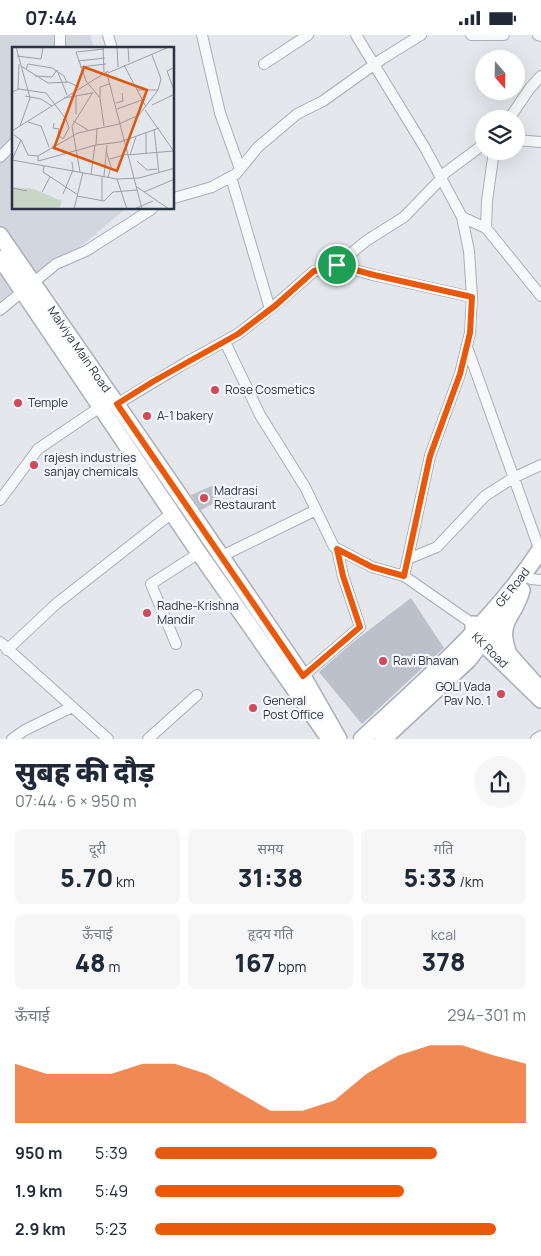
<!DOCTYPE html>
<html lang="hi">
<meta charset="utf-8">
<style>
body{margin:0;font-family:Manrope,"Noto Sans Devanagari",sans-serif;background:#f6f6f7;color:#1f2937;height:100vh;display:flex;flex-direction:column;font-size:19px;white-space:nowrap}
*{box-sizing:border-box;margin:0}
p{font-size:16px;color:#747a83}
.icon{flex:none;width:28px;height:28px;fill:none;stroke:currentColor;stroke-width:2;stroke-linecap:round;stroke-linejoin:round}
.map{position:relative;height:704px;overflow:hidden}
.side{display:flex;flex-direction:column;background:#fff;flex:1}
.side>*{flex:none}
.needle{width:32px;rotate:160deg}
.fabs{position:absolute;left:475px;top:15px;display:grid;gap:10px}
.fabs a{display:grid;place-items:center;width:50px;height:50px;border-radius:50%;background:#fff;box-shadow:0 5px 20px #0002;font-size:25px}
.pin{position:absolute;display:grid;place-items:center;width:42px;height:42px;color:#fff;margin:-21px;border:2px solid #fff;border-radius:50%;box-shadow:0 1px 5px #0007}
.round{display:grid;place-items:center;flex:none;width:52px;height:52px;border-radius:26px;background:#f6f6f7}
.head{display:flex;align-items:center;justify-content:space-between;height:85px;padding:0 15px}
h1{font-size:28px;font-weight:800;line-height:38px}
.figures{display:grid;grid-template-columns:repeat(3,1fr);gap:8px;height:85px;padding:5px 15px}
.figures div{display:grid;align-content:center;border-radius:8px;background:#f6f6f7;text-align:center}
.figures b{font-size:25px;font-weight:800}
.figures small{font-size:14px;font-weight:400}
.figures p{font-size:14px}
.chart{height:140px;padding:10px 15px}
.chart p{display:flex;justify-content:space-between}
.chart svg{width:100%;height:90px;margin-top:5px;fill:#ea580c;opacity:.7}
ul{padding:0 15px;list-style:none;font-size:16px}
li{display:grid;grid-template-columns:80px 60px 1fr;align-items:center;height:38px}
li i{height:12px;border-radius:6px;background:#ea580c}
.status{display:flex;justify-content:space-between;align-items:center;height:35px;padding:0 25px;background:#fff;direction:ltr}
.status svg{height:14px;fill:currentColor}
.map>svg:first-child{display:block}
</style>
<div class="status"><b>07:44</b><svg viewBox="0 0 49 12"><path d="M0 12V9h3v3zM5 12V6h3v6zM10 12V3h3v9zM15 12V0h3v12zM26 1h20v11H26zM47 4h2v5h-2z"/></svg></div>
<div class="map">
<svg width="541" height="704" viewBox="0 0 541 704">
<rect width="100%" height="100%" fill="#e4e7ec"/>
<!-- built -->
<path fill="#d2d6de" d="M0,0H90L94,14H14V174H125L0,279Z"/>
<!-- building -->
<path fill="#bbc0ca" d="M214,450L220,465L201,475L191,460Z
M411,563L444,613L362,689L319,637L352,608Z"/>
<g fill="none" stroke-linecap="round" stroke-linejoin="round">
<defs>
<path id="street" d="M108,0L112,14
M202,0L220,78L240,134
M356,0L425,113L462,182L469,216L472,262L470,298L460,339L430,421L404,541
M471,0H504
M538,0L541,1
M60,14V0
M264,29L308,0
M509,84L530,53L541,41
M516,105L541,107
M494,116L487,166L486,193L541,261
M0,122L14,108
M231,142L270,274
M174,163L212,152L236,139L258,112L297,79L323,66L382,24L421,0
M462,182L486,193
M337,230L373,240L472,262
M0,275L56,229L86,216L152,174
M225,307L260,380L305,452L334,512L372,532L404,541L473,589
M467,312L540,516
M117,369L187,327L238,299L275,270L313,237L337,230L366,206L404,182L436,149L445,138L484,109
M0,465L38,414L106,368
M222,521L316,475
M408,524L437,512L485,461L513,443L541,430
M523,539L531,544L541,545
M0,607L108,704
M176,609L151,549L199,518
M7,615L56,569L172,478
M303,641L360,592L343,541L337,514
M12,704L25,695L72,672
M148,704L197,660
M536,704L541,701"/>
<g id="secondary">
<path id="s1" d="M0,200L185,468L303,641L339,704"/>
<path d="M0,223L199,518L325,698"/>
<path d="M508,616C497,585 516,581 522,555"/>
<path id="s2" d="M541,655L490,598L481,590L473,589V599L541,665"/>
</g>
<g id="primary">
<path id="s3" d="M362,704C426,645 493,587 541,514"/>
<path d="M383,704L468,625L507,575"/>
</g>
</defs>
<!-- street casing -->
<use href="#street" stroke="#a9aeb7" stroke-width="12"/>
<!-- secondary casing -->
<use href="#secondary" stroke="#a9aeb7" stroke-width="18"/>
<!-- primary casing -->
<use href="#primary" stroke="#a3abb8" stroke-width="19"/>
<!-- street -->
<use href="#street" stroke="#f7f8fa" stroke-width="10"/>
<!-- secondary -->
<use href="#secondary" stroke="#fff" stroke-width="15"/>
<!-- primary -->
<use href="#primary" stroke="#fff" stroke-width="16"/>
</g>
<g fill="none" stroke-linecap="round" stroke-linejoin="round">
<defs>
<path id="route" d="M337,230L374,240L472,262L470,298L460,339L430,421L404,541L372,532L337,514L343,541L360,592L303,641L117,369L154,346L238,299L276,270L314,236Z"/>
</defs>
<!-- route casing -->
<use href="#route" stroke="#fff" stroke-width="10"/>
<!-- route -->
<use href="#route" stroke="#ea580c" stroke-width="6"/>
</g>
<!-- markers -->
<g fill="#d1495b" stroke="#f4f6f9" stroke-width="2">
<circle cx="215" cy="355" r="5"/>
<circle cx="18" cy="368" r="5"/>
<circle cx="147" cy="381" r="5"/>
<circle cx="34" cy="430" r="5"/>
<circle cx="204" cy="463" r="5"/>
<circle cx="147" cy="578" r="5"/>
<circle cx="383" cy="626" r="5"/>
<circle cx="501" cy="659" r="5"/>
<circle cx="253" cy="673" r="5"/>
</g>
<g text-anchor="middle" stroke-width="4.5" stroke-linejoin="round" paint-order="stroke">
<!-- street labels -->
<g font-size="12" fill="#2b3445" stroke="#f4f6f9">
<text dy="4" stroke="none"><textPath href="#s1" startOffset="139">Malviya Main Road</textPath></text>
<text dy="4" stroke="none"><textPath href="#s3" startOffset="214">GE Road</textPath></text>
<text dy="4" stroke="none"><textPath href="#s2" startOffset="130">KK Road</textPath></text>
</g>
<!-- poi labels -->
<g font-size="12" fill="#2b3445" stroke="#f4f6f9" text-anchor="start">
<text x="225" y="359">Rose Cosmetics</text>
<text x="28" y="372">Temple</text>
<text x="157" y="385">A-1 bakery</text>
<text x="44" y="427">rajesh industries<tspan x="44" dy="14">sanjay chemicals</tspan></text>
<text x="214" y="460">Madrasi<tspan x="214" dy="14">Restaurant</tspan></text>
<text x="157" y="575">Radhe-Krishna<tspan x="157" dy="14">Mandir</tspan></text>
<text x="393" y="630">Ravi Bhavan</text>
<text x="491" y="656" text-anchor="end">GOLI Vada<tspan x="491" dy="14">Pav No. 1</tspan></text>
<text x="263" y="670">General<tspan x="263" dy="14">Post Office</tspan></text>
</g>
</g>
<!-- overview -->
<g transform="translate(12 12)">
<rect width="162" height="162" fill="#e4e7ec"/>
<path d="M0,140L22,142L50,154L47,162H0Z" fill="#c9d6c5"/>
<path fill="none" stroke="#9a9fa9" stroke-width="1" d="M4,0L18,51L8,79M91,0L92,25M105,0L106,20M116,0L117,15M64,5L74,34L88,51L92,79M64,5L92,2M5,9L29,12L31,0M66,14L93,11M112,18L134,60M9,19L36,36L56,35L67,40M68,20L94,17M14,22L16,17L40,21L52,29L55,36M45,23L55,48M96,26L157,0M95,27L130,162M23,29L40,30L45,23M6,42L7,17M125,43H146M162,43L155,24L163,20M0,45L7,42L34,46L54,72L57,81L51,92L46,88L47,82L41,81L42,76M13,49L29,52L40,59M88,50V40L97,37M52,51L80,46M104,56L111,54L110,46M140,58L163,47M105,62L130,53M133,63L163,106M64,67V49M61,74L76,83M16,75L29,79L37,100M107,77L127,68L146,43L149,32L140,8M142,82L147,126M0,84L96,24L94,27M2,88L9,93L16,108L26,109L66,86L107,77M84,98L85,81M40,99L54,107M94,103L99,120L96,130M134,107V86M115,108L161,104M118,108L124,90M26,109V114L30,113L84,98L108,95L147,81M98,112L115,107M0,113L105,132L127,131L163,121M0,113L9,93M125,114L135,123L145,122M32,119L31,125L66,148M68,125L60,79L81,45M79,127L83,98M92,129L95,98M105,132L115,162M125,140L157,162M0,141L15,144M30,145L38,130M132,145L163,132M51,147L61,123L60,115M65,149L92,154L101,145L125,143M90,153V129M62,162L71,125M122,162L141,154"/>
<path fill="#df570f" fill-opacity="0.15" stroke="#df570f" stroke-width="2.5" d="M72,20L135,43L105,124L42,101Z"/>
<rect width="162" height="162" fill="none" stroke="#2b3445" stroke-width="2.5"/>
</g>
</svg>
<div class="fabs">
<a><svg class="needle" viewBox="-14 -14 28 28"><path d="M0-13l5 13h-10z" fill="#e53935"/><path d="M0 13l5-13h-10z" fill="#747a83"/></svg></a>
<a><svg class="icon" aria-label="layers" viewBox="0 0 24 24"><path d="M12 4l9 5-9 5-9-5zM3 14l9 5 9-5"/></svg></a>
</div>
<div class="pin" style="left:337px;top:230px;background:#1e9e55"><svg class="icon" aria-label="arrive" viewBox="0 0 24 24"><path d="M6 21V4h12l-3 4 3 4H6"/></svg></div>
</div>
<section class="side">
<div class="head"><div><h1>सुबह की दौड़</h1><p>07:44 · 6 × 950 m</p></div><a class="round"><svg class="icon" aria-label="share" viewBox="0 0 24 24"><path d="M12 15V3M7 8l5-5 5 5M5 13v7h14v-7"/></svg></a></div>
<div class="figures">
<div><p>दूरी</p><b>5.70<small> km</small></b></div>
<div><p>समय</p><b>31:38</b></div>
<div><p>गति</p><b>5:33<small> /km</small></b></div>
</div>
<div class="figures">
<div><p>ऊँचाई</p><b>48<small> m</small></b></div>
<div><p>हृदय गति</p><b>167<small> bpm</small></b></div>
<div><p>kcal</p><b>378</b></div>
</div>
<div class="chart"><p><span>ऊँचाई</span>294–301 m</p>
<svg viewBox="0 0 160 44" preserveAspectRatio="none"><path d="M0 44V15L10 20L20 20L30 20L40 15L50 15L60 20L70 29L80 38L90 38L100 33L110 20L120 11L130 6L140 6L150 11L160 15V44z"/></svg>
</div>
<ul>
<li><b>950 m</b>5:39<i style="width:76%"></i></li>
<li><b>1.9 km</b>5:49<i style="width:67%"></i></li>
<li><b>2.9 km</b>5:23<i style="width:92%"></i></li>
</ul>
</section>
